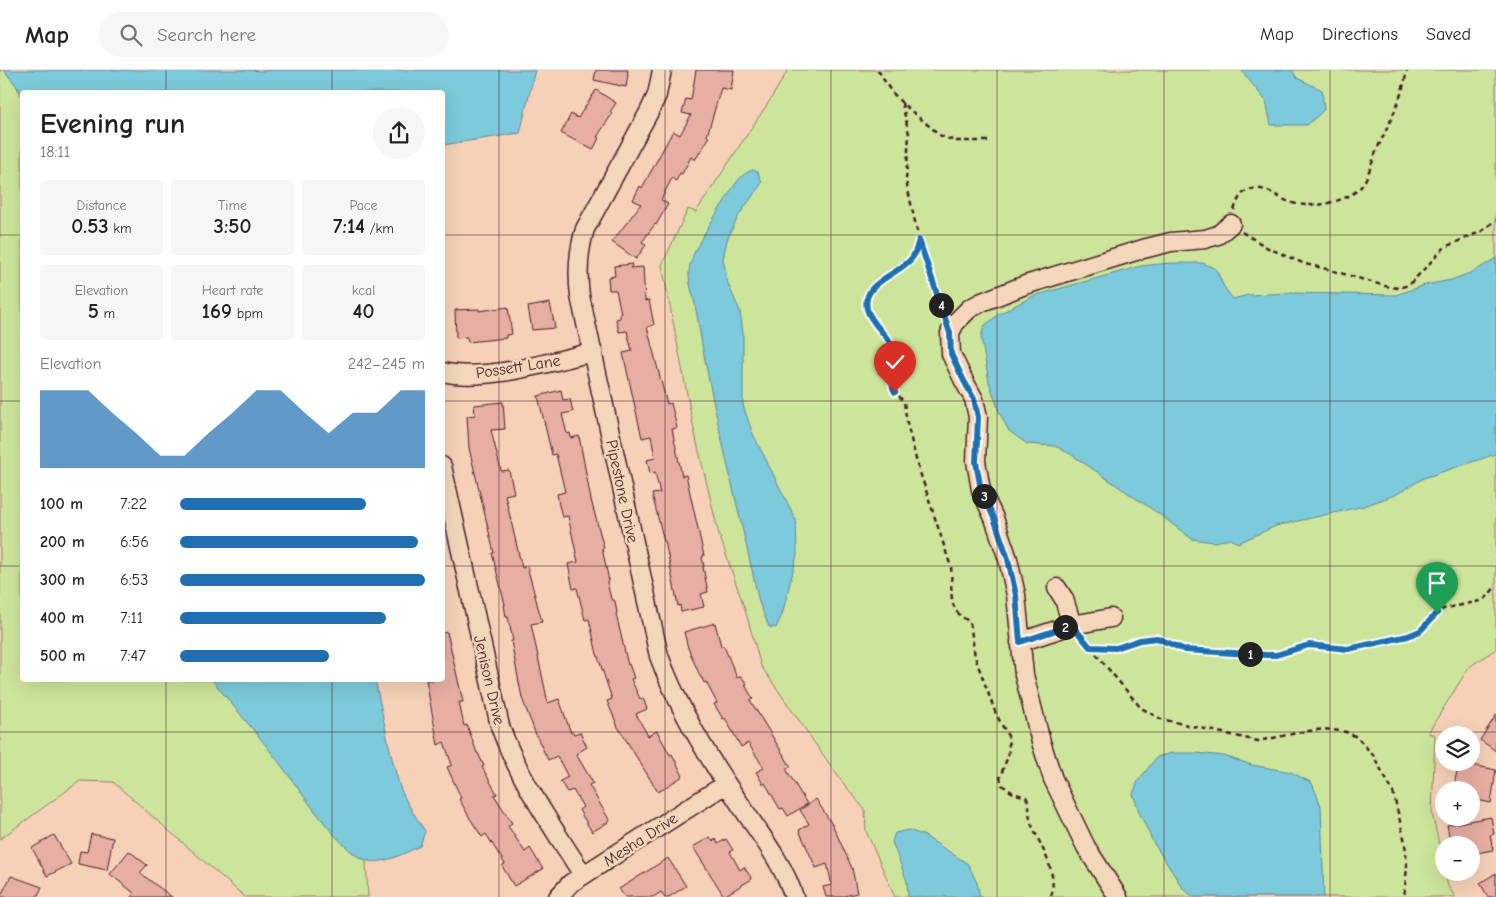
<!DOCTYPE html>
<meta charset="utf-8">
<style>
body{margin:0;font-family:"Comic Neue",sans-serif;background:#f6f6f6;color:#222;height:100vh;display:flex;flex-direction:column;font-size:19px;white-space:nowrap}
*{box-sizing:border-box;margin:0}
p{font-size:16px;color:#767676}
.icon{flex:none;width:28px;height:28px;fill:none;stroke:currentColor;stroke-width:2;stroke-linecap:round;stroke-linejoin:round}
.map{position:relative;flex:1;overflow:hidden}
.sheet{position:absolute;left:20px;top:20px;width:425px;height:592px;display:flex;flex-direction:column;background:#fff;border-radius:5px;box-shadow:0 5px 20px #0002}
.sheet>*{flex:none}
.fabs{position:absolute;left:1435px;top:656px;display:grid;gap:10px}
.fabs a{display:grid;place-items:center;width:45px;height:45px;border-radius:50%;background:#fff;box-shadow:0 5px 20px #0002;font-size:25px}
.pin{position:absolute;display:grid;place-items:center;width:42px;height:42px;color:#fff;margin:-51px -21px;border-radius:50% 50% 50% 0;rotate:-45deg;box-shadow:0 0 5px #0007}
.pin .icon{rotate:45deg}
.km{position:absolute;width:25px;height:25px;margin:-12px;border-radius:50%;background:#222;color:#fff;font-size:14px;line-height:25px;text-align:center}
.round{display:grid;place-items:center;flex:none;width:52px;height:52px;border-radius:26px;background:#f6f6f6}
.overview{display:flex;align-items:center;justify-content:space-between;height:85px;padding:0 20px}
h1{font-size:28px;font-weight:700;line-height:38px}
.metrics{display:grid;grid-template-columns:repeat(3,1fr);gap:8px;height:85px;padding:5px 20px}
.metrics div{display:grid;align-content:center;border-radius:5px;background:#f6f6f6;text-align:center}
.metrics b{font-size:21px;font-weight:700}
.metrics small{font-size:14px;font-weight:400}
.metrics p{font-size:14px}
.chart{height:140px;padding:10px 20px}
.chart p{display:flex;justify-content:space-between}
.chart svg{width:100%;height:90px;margin-top:5px;fill:#1f6fb2;opacity:.7}
ul{padding:0 20px;list-style:none;font-size:16px}
li{display:grid;grid-template-columns:80px 60px 1fr;align-items:center;height:38px}
li i{height:12px;border-radius:6px;background:#1f6fb2}
header{display:flex;align-items:center;gap:30px;box-sizing:border-box;height:70px;padding:0 25px;background:#fff;border-bottom:1px solid #e0e0e0}
header strong{font-size:24px}
nav{display:flex;gap:28px;margin-inline-start:auto;font-size:18px}
.search{width:350px;height:45px;background:#f6f6f6;display:flex;align-items:center;gap:12px;box-sizing:border-box;padding:0 18px;border-radius:28px;color:#767676;font-size:19px}
.map>svg:first-child{display:block}
</style>
<header>
<strong>Map</strong>
<div class="search"><svg class="icon" aria-label="search" viewBox="0 0 24 24"><circle cx="10" cy="10" r="6"/><path d="M15 15l6 6"/></svg>Search here</div>
<nav><a>Map</a><a>Directions</a><a>Saved</a></nav>
</header>
<div class="map">
<svg width="1496" height="827" viewBox="0 0 1496 827">
<rect width="100%" height="100%" fill="#f6d1b8"/>
<filter id="ink" filterUnits="userSpaceOnUse"><feTurbulence type="fractalNoise" baseFrequency=".02" numOctaves="2"/><feDisplacementMap in="SourceGraphic" scale="10" xChannelSelector="R" yChannelSelector="G"/><feConvolveMatrix kernelMatrix="1 2 1 2 8 2 1 2 1" color-interpolation-filters="sRGB"/></filter>
<g filter="url(#ink)">
<!-- green -->
<path fill="#cce59b" stroke="#8b8263" d="M0,0H4L15,13L22,28V610H213L366,791L368,827H245L113,712L80,711L0,769Z
M788,0H1496V579L1469,597L1428,663L1435,665L1432,743L1444,795V802L1445,803L1448,816L1455,827H895L866,761L865,740L840,709L761,596L746,543L718,461L694,360L662,195L688,139L696,142L772,27Z"/>
<!-- water -->
<path fill="#7ccadb" stroke="#688695" d="M4,0H249L260,1L276,0H535L520,63L443,75L442,22L22,23Z
M1241,0H1292L1297,8L1322,20L1324,40L1307,55H1271L1266,31Z
M753,100L758,102L762,113L739,145L727,170L723,189L728,214L740,241L743,263V335L752,362L796,450L797,485L782,545L776,558L769,557L759,532C738,435 712,339 696,240C694,225 686,210 690,195C696,172 721,138 734,116C739,109 743,103 753,100Z
M1496,188V384L1424,408L1395,425L1364,436L1276,456L1238,473L1231,469L1214,472L1192,469L1159,444L1072,385L1055,376L1027,374L1009,361L1000,344L989,312L981,267L984,256L999,244L1033,226L1141,196L1170,193H1203L1216,199L1224,217L1233,229L1248,225L1289,223L1396,225L1425,215L1451,210L1475,201Z
M212,610H375C383,645 389,682 400,717C406,733 416,747 425,761L420,776C404,783 383,796 365,790C340,782 293,710 275,687C255,661 233,636 212,610Z
M1171,683H1197L1224,686L1252,695L1291,702L1312,713L1321,736L1324,827H1194L1184,820L1153,772L1139,742L1133,724L1138,711L1157,687Z
M909,760L925,766L968,794L977,813L980,827H908L907,811L892,772L895,763Z"/>
<!-- building -->
<path fill="#e7aea4" stroke="#4a1f2b" d="M596,0H628L627,5H628L626,17L594,10Z
M696,0H734L731,20L721,18L707,66L709,68L695,90L691,87L682,104L680,103L676,111L672,108L661,130L668,134L656,155L655,154L642,172L646,175L636,189L612,172L641,134L633,130L640,116L642,118L673,61L680,65L691,45L682,43L686,29L691,30Z
M596,20L616,33L610,42L612,44L597,67L599,68L593,80L561,63L571,44L578,48Z
M633,194L630,198L643,197L645,231L649,230L654,255L647,257L667,334L671,333L677,358L672,359L682,406L686,405L704,486L702,487L704,497H703L708,522L701,524L704,537L681,542L680,535L678,536L665,471H664L652,424L660,423L655,402L650,403L647,390L655,388L651,366L642,368L623,283L632,281L627,261L619,262L616,249L620,248V243H621L616,220H609L608,207L615,206L614,196Z
M550,233L555,258L532,260L528,237Z
M508,237L512,264L506,265V268L468,272L467,267L456,268L455,240L479,239V241Z
M561,320L563,330L570,329L573,342L562,344L567,364L570,363L571,368L579,366L591,430L604,478H602L609,511L607,512L611,529L615,531L617,543L616,544L628,595L629,594L634,608L631,609L640,629L643,628L647,639L636,644L648,666L657,661L670,685L672,684L683,706L658,722L618,657L607,631L612,629L597,584L589,549L585,550L577,518L573,519L568,494L578,492L568,446L562,447L559,435L557,424L565,422L556,384L552,385L538,326Z
M503,332L505,359L491,360L501,401L509,400L514,423L505,425L522,498L527,496L542,552L531,554L548,633L559,629L571,663L573,662L574,664L580,662L587,677L576,684L593,713L589,715L610,751L592,762L579,740L583,737L573,720L567,722L560,711L568,707L557,686L548,690L536,665L522,628L511,571H513L508,547H506L504,535H505L492,483H494L469,378L467,346L475,345L474,335Z
M715,553L721,576H724L737,608L741,606L747,614L745,615L753,629L750,630L791,697L786,699L807,734L788,746L783,738L780,739L765,713L763,714L756,702L764,698L748,673L741,677L725,648L723,649L714,634L717,633L706,612L704,613L702,608H701L688,578L684,562Z
M447,562L463,632H459L464,656L467,655L477,683H478L484,696L482,697L497,724L494,725L512,753L508,756L525,782L530,778L543,799L514,816L502,796L505,794L486,764L482,767L471,750L459,729L461,728L447,697L452,695L444,672L438,675L426,610H442V563Z
M1496,645V681L1480,670Z
M1459,692L1496,700L1491,733L1477,730L1478,725L1471,723V720H1453Z
M816,729L833,756L852,798L857,823L840,827H826L823,817L832,815L827,794L816,798L799,760L809,754L800,740Z
M1491,747L1494,764L1490,765L1493,780L1471,784V775H1451L1447,755Z
M91,764L113,768L107,800L78,794L80,781L87,782Z
M54,765L71,794L47,806L32,778Z
M710,767L713,771L716,769L718,774L726,769L733,780L730,782L740,800L744,797L752,809L724,826L693,777Z
M129,781L147,795L140,803L172,827H131L134,823L110,804Z
M668,788L686,816L669,827H665L661,822L653,827H625L619,819Z
M1496,803V827H1488L1480,813Z
M11,806L42,817L37,827H0Z"/>
<g fill="none" stroke-linecap="round" stroke-linejoin="round">
<defs>
<path id="minor" d="M662,0L657,25L649,42L585,159C578,182 577,202 580,226L659,586C678,638 707,686 738,731C758,762 783,792 794,827
M442,302C486,312 550,292 593,282
M442,396L500,656C519,710 553,757 583,805
M1057,518L1064,529L1072,555
M1020,572L1072,555L1111,548
M558,827L571,813L726,714
M1118,827L1086,777L1053,709L1041,672L1024,605L1016,525L1008,489L994,448L981,420L976,391L978,347L974,329L964,311L951,284L950,263L955,253L969,239L982,232L1025,215L1143,179L1171,172L1205,169L1218,165L1231,154"/>
</defs>
<!-- minor casing -->
<use href="#minor" stroke="#4a1f2b" stroke-width="21"/>
<!-- path -->
<path stroke="#4a1f2b" stroke-width="2.5" stroke-dasharray="5 4" stroke-linecap="butt" d="M878,0L890,20L902,33L941,66L955,71H990
M902,33L909,64L906,111L919,170L944,242
M1234,140C1238,130 1240,121 1253,119C1266,117 1274,125 1285,130C1290,133 1300,135 1307,135C1324,136 1353,129 1363,114C1370,103 1373,87 1379,75C1391,50 1402,28 1407,0
M1242,162L1268,178L1305,194L1327,199L1385,216L1398,218L1409,215L1445,177L1482,161L1496,150
M919,170C914,187 905,196 891,206C882,212 873,214 868,225C859,246 887,262 893,279C897,291 893,306 892,318L904,332L907,353L917,393L951,497C953,511 947,534 960,545C963,548 967,550 970,552L975,587L996,644L1008,666L1009,677L1008,686L1000,707L1002,715L1013,723L1026,727C1031,735 1028,745 1031,753C1041,778 1058,800 1051,827
M1083,569L1090,577L1116,578L1140,570L1157,568L1185,580L1266,585H1275L1309,575L1348,579L1408,566L1420,561L1443,539L1480,531L1486,528L1496,516
M1090,577L1141,638L1161,649L1258,671L1302,662L1324,659L1346,662L1357,667L1373,685L1393,722L1405,772L1407,797L1404,827"/>
<!-- minor -->
<use href="#minor" stroke="#f4d7ba" stroke-width="18"/>
</g>
</g>
<g fill="none" stroke-linecap="round" stroke-linejoin="round" filter="url(#ink)">
<defs>
<path id="route" d="M895,322C887,310 899,292 893,278C887,264 871,254 867,239C861,212 899,205 912,188C916,183 917,176 919,170L950,263L951,284L964,311L974,329L978,347L976,392L981,420L994,448L1008,489L1016,525L1020,572L1072,555L1090,577L1116,578L1140,570L1157,568L1185,580L1266,585H1276L1309,575L1348,579L1408,566L1420,561L1437,543"/>
</defs>
<!-- route casing -->
<use href="#route" stroke="#fff" stroke-width="10"/>
<!-- route -->
<use href="#route" stroke="#1f6fb2" stroke-width="6"/>
</g>
<!-- grid -->
<path fill="none" stroke="#4a1f2b" stroke-width="1" stroke-opacity="0.55" d="M166,0V22M332,0V22M499,0V827M665,0V827M831,0V827M997,0V827M1164,0V827M1330,0V827M0,165H22M442,165H1496M0,331H22M442,331H1496M0,496H22M442,496H1496M166,610V827M332,610V827M0,662H1496"/>
<g text-anchor="middle" stroke-width="5" stroke-linejoin="round" paint-order="stroke">
<!-- street labels -->
<g font-size="16" fill="#4a1f2b" stroke="#f4d7ba">
<text transform="translate(518 296) rotate(-9)" y="6">Possett Lane</text>
<text transform="translate(623 421) rotate(78)" y="6">Pipestone Drive</text>
<text transform="translate(490 610) rotate(77)" y="6">Jenison Drive</text>
<text transform="translate(640 769) rotate(-33)" y="6">Mesha Drive</text>
</g>
</g>
</svg>
<div class="fabs">
<a><svg class="icon" aria-label="layers" viewBox="0 0 24 24"><path d="M12 4l9 5-9 5-9-5zM3 14l9 5 9-5"/></svg></a>
<a>+</a>
<a>−</a>
</div>
<div class="pin" style="left:1437px;top:543px;background:#1e9e55"><svg class="icon" aria-label="arrive" viewBox="0 0 24 24"><path d="M6 21V4h12l-3 4 3 4H6"/></svg></div>
<div class="pin" style="left:895px;top:322px;background:#d93025"><svg class="icon" aria-label="check" viewBox="0 0 24 24"><path d="M5 12l5 5 9-10"/></svg></div>
<b class="km" style="left:1250px;top:584px">1</b>
<b class="km" style="left:1065px;top:557px">2</b>
<b class="km" style="left:984px;top:426px">3</b>
<b class="km" style="left:941px;top:235px">4</b>
<section class="sheet">
<div class="overview"><div><h1>Evening run</h1><p>18:11</p></div><a class="round"><svg class="icon" aria-label="share" viewBox="0 0 24 24"><path d="M12 15V3M7 8l5-5 5 5M5 13v7h14v-7"/></svg></a></div>
<div class="metrics">
<div><p>Distance</p><b>0.53<small> km</small></b></div>
<div><p>Time</p><b>3:50</b></div>
<div><p>Pace</p><b>7:14<small> /km</small></b></div>
</div>
<div class="metrics">
<div><p>Elevation</p><b>5<small> m</small></b></div>
<div><p>Heart rate</p><b>169<small> bpm</small></b></div>
<div><p>kcal</p><b>40</b></div>
</div>
<div class="chart"><p><span>Elevation</span>242–245 m</p>
<svg viewBox="0 0 160 44" preserveAspectRatio="none"><path d="M0 44V6L10 6L20 6L30 17L40 27L50 38L60 38L70 27L80 17L90 6L100 6L110 17L120 27L130 17L140 17L150 6L160 6V44z"/></svg>
</div>
<ul>
<li><b>100 m</b>7:22<i style="width:76%"></i></li>
<li><b>200 m</b>6:56<i style="width:97%"></i></li>
<li><b>300 m</b>6:53<i style="width:100%"></i></li>
<li><b>400 m</b>7:11<i style="width:84%"></i></li>
<li><b>500 m</b>7:47<i style="width:61%"></i></li>
</ul>
</section>
</div>
